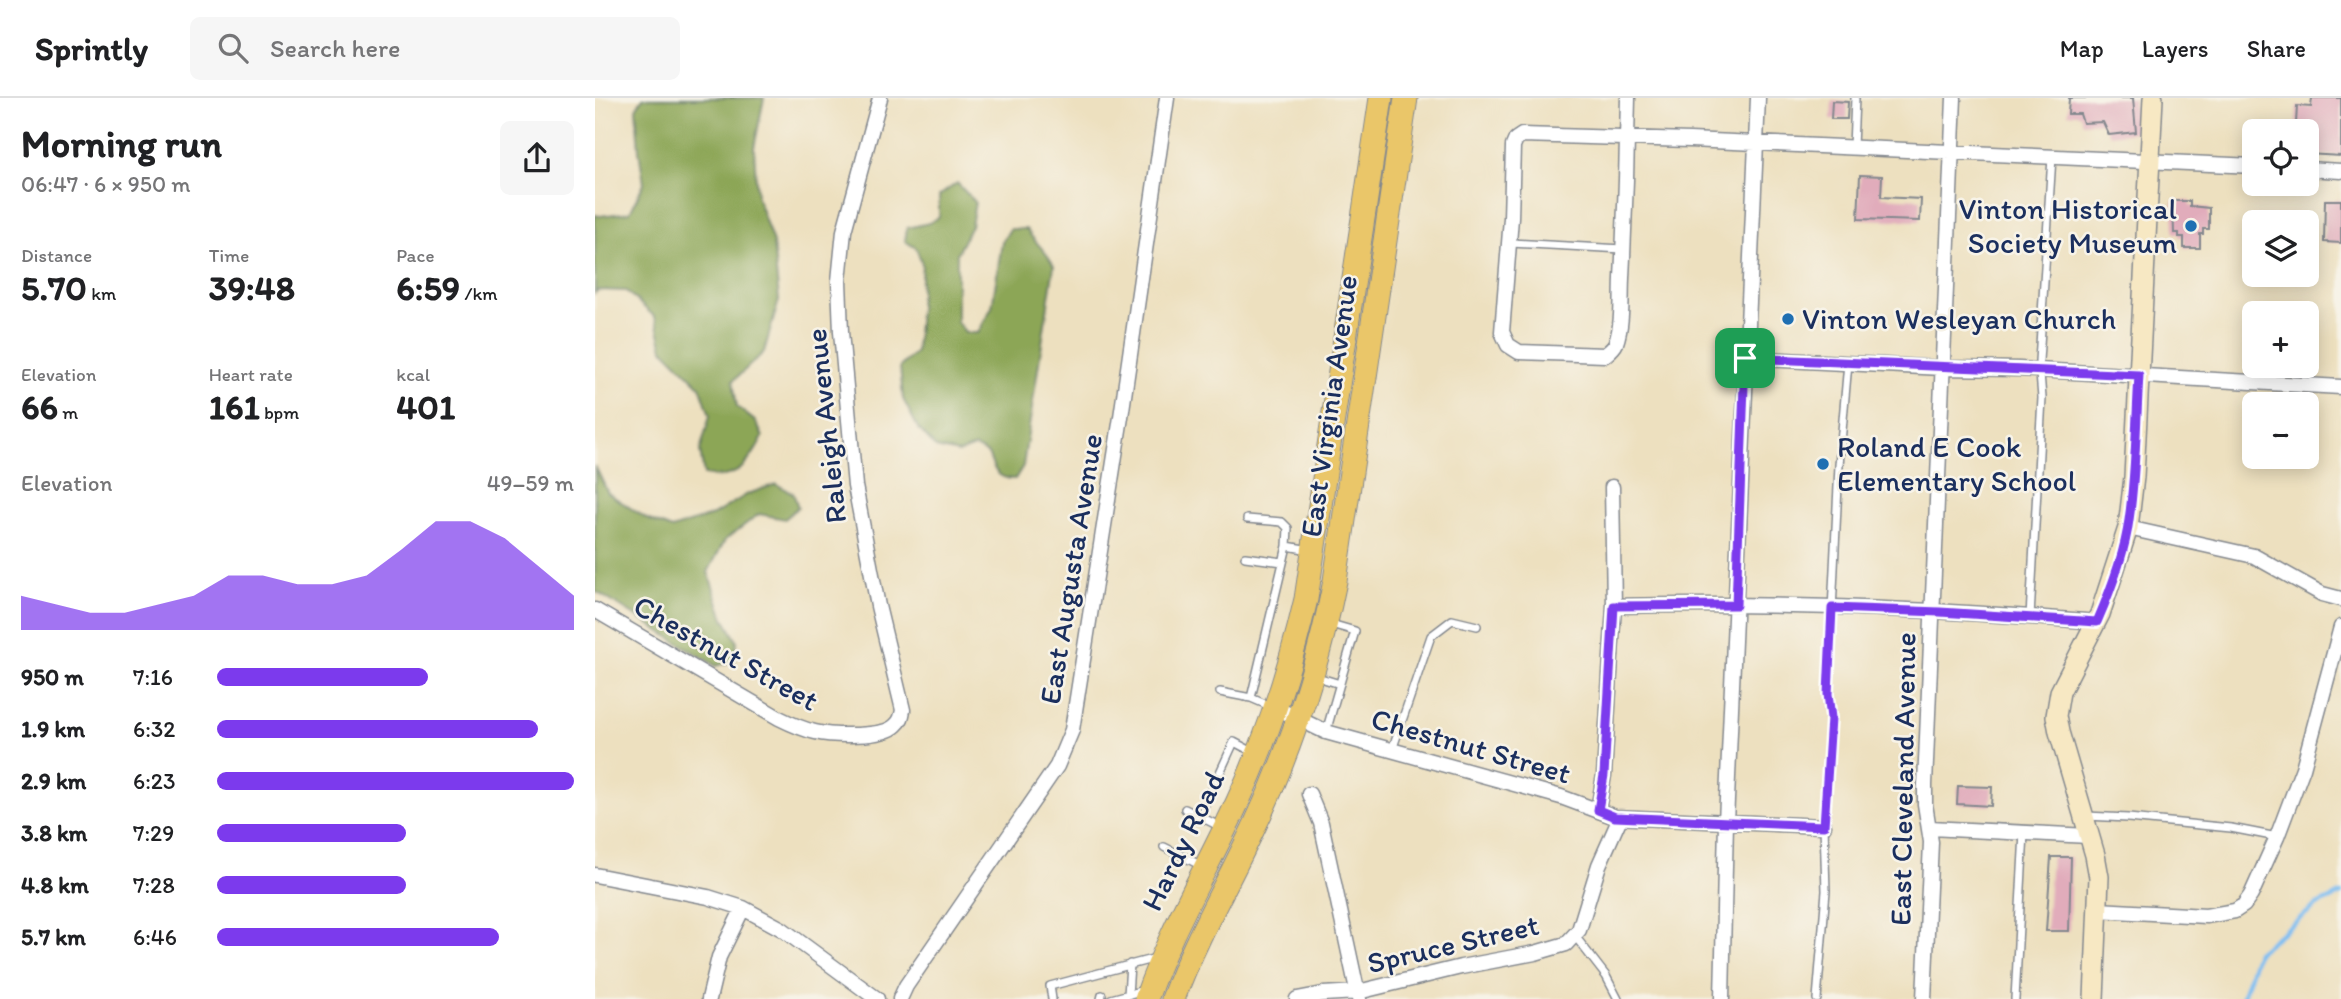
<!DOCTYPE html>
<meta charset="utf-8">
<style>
body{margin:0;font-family:Itim,sans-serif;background:#f6f6f6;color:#202124;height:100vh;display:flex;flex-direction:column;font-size:26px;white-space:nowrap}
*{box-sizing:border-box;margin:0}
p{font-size:23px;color:#757577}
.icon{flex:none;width:38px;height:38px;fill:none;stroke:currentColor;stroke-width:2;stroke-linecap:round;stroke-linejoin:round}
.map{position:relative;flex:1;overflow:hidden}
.sheet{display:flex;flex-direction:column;background:#fff;width:595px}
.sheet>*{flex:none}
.controls{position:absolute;left:1647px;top:21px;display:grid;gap:14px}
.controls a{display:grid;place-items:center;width:77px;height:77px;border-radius:10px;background:#fff;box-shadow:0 4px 18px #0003;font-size:35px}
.pin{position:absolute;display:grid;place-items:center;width:60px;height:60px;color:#fff;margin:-30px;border-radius:14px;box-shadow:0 4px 10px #0006}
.round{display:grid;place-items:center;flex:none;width:74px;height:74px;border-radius:10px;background:#f6f6f6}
.head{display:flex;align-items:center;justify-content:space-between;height:119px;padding:0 21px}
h1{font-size:38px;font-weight:800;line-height:52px}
.figures{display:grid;grid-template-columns:repeat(3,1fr);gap:10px;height:119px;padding:7px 21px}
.figures div{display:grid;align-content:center}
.figures b{font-size:35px;font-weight:800}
.figures small{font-size:19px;font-weight:400}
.figures p{font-size:19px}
.chart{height:196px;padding:14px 21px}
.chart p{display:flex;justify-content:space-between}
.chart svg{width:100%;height:126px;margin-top:7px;fill:#7c3aed;opacity:.7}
ul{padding:0 21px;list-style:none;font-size:23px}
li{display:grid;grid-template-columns:112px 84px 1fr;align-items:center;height:52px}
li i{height:18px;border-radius:9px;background:#7c3aed}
header{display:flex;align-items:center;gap:42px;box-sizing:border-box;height:98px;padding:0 35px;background:#fff;border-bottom:2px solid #e0e0e0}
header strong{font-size:33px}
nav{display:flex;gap:38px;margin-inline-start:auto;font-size:24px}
.search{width:490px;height:63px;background:#f6f6f6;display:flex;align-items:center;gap:18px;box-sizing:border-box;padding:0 24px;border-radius:10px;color:#757577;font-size:26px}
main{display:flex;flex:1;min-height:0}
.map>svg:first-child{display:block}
</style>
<header>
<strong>Sprintly</strong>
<div class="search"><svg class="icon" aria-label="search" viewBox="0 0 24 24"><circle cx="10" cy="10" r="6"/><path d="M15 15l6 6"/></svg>Search here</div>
<nav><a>Map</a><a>Layers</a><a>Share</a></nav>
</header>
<main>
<section class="sheet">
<div class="head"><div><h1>Morning run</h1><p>06:47 · 6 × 950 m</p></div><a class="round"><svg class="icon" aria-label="share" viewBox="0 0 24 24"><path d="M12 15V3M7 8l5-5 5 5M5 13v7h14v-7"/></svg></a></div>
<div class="figures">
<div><p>Distance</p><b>5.70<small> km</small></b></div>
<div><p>Time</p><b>39:48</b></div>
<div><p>Pace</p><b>6:59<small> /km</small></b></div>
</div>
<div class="figures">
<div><p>Elevation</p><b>66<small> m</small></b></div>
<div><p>Heart rate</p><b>161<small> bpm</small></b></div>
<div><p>kcal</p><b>401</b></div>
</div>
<div class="chart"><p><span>Elevation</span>49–59 m</p>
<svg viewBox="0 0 160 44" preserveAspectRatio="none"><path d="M0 44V32L10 35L20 38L30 38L40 35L50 32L60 25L70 25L80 28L90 28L100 25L110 16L120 6L130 6L140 12L150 22L160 32V44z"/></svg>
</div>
<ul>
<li><b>950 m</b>7:16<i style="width:59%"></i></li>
<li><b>1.9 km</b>6:32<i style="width:90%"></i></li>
<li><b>2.9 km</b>6:23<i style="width:100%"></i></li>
<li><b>3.8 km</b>7:29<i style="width:53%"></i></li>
<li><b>4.8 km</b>7:28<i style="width:53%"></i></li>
<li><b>5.7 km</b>6:46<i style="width:79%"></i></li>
</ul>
</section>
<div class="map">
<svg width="1746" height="901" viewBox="0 0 1746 901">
<rect width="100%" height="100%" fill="#f7f3e8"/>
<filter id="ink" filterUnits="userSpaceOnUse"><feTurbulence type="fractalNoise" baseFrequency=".0143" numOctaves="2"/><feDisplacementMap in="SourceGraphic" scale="14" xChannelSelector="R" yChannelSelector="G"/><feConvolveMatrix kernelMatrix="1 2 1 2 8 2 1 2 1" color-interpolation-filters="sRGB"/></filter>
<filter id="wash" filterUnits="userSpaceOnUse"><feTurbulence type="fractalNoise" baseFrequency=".00686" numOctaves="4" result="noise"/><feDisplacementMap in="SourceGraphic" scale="28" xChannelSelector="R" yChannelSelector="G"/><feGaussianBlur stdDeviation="1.57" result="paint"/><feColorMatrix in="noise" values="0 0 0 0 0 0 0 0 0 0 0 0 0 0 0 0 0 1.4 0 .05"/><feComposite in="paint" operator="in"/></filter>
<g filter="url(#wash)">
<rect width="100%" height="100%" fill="#ede0bf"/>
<!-- forest -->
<path fill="#8ca657" stroke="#546a5a" stroke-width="2" d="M48,0H169L159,50L162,99L178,145L184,202L169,254L138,283L142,309L161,324L168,339C154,366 142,384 109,377L105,353L115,317L105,288L68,251L60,219L31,193L3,192L0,195V117L5,118L35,114L49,85L44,53L41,10Z
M362,85L380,104L376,128L362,155V224L371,235H383L397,209L407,144L415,131H431C440,145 452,153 459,168L428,368L420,381C402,381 399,372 393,356L380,349L364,355L341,350L323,330L308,301L305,269L321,254L327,166L321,150L310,143L312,130L334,125L344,119V98Z
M0,368L13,395L52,421L77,431L118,417L153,396L181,386L198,395L203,409L190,421L164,416L130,442L113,474L129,520L142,543L140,563L121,568L0,493Z"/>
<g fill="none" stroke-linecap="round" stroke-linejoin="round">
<!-- stream -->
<path stroke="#7dbef2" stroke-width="4.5" d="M1647,901L1662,854L1722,807L1746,796"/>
</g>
<g id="blocks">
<!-- building -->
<path fill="#e1acbb" d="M1474,0H1538L1541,34L1514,37L1508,24L1488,25L1485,16H1473Z
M1717,0H1746V58L1712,56V26L1701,25L1702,8L1716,9Z
M1237,3L1253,4L1252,21H1236Z
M1265,77L1287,78L1286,99L1326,101L1325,123L1263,121Z
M1730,102H1746V145L1729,144Z
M1578,103H1595V108L1614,110V131H1608V136H1605V150H1589V139H1584V135H1579Z
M1363,688L1397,689L1396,708L1362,706Z
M1456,759H1476L1474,833H1451Z"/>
</g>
</g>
<g filter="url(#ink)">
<use href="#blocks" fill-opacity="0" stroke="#84888e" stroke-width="2"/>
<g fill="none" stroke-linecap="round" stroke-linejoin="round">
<defs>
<path id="lane" d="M1258,49L1260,0
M915,145L1028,151
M652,421L687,424L693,430L692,448
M650,459L688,464
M1435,519L1447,300L1444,263L1457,59
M719,578L745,586
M625,594L656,600
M677,609L656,600L692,448L715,452
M731,634L760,533L736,526
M797,652L836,538L857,522L882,528
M590,711L626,729
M605,718L639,644L660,655
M1491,718L1533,720L1636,730L1682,739
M569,749L607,768
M980,838L1011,878L1023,901
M533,897L535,866
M457,901L455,888L561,860
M506,901L507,897
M516,901L549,892
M1222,901L1231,793L1229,728L1236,620L1233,596L1244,367L1253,265
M1420,901L1429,735"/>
<path id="street" d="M1033,0C1032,60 1030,120 1027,180C1026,201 1028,225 1021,245C1019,250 1015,253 1010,257L924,254L913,247L907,234L916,120L918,48L921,41L927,37L1095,42L1659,68
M1712,71L1746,73
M1150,260L1347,270L1424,271L1746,289
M1533,430L1659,458L1727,496L1746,501
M1019,508C1179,504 1342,511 1502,524
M0,512L184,620C196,626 207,631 220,634C237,638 289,640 301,627C306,623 307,618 308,612L283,508L260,388L246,234L244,183L249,133L285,0
M681,610L731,634L966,699L1020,719L1229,728
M714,696L726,725L764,901
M1003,712L1009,677L1019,508L1017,389
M1335,730L1494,738
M0,777L113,799L148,810L187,831L282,901
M1503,812L1611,818L1640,813L1649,807L1656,797L1682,739L1708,670L1746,529
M114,901L124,859L148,810
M305,901L311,888L462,668L477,632L526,319L572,0
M702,901L728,896L763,894L866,869L940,855L971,846L984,832L1004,767L1025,720
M1127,901L1131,724L1163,0
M1329,901L1336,744L1330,706V687L1359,0"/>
<path id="secondary" d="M1499,901L1504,779L1500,757L1464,634L1461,618L1465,594L1505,516L1533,430L1539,379L1558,0"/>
<path id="primary" d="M551,901C575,832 613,769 643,703C673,638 695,571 711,501L786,0
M578,901C600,841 633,785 660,727C697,649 723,568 740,483L811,0"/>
</defs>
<!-- lane casing -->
<use href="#lane" stroke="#84888e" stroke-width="10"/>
<!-- street casing -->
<use href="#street" stroke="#84888e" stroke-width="17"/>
<!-- secondary casing -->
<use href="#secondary" stroke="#84888e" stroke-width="22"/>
<!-- primary casing -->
<use href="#primary" stroke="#84888e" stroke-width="25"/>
<!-- lane -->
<use href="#lane" stroke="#fff" stroke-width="7"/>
<!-- street -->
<use href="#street" stroke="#fff" stroke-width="14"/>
<!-- secondary -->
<use href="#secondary" stroke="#f7e8c3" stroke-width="19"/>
<!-- primary -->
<use href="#primary" stroke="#eac669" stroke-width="23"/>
</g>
</g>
<g fill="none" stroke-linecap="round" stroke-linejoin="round" filter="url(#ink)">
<defs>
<path id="route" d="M1150,260L1544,277C1541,325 1541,374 1534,422C1530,454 1515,494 1502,524L1345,514L1237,510L1233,596L1236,620L1229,728L1020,719L1003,712L1009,677L1019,508L1141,507Z"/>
</defs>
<!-- route casing -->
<use href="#route" stroke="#fff" stroke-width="14"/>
<!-- route -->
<use href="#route" stroke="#7c3aed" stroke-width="9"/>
</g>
<!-- markers -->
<g fill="#1f6fb2" stroke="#f7f3e8" stroke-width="2.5">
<circle cx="1596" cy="128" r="7"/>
<circle cx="1193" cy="221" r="7"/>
<circle cx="1228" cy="366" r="7"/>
</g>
<g text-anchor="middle" stroke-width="5" stroke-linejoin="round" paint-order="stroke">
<!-- poi labels -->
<g font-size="30" fill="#1b2f5e" stroke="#f7f3e8" text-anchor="start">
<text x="1582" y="121" text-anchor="end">Vinton Historical<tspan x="1582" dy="34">Society Museum</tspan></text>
<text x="1207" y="231">Vinton Wesleyan Church</text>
<text x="1242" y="359">Roland E Cook<tspan x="1242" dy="34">Elementary School</tspan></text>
</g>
<!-- street labels -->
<g font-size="30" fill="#1b2f5e" stroke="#f7f3e8">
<text transform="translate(734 308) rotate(-82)" y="10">East Virginia Avenue</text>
<text transform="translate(231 328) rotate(-96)" y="10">Raleigh Avenue</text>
<text transform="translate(476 471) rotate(-81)" y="10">East Augusta Avenue</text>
<text transform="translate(131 555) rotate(29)" y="10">Chestnut Street</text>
<text transform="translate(876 648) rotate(16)" y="10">Chestnut Street</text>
<text transform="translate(1308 681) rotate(-89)" y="10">East Cleveland Avenue</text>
<text transform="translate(588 743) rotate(-64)" y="10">Hardy Road</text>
<text transform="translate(858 846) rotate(-13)" y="10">Spruce Street</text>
</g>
</g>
</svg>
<div class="controls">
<a><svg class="icon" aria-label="locate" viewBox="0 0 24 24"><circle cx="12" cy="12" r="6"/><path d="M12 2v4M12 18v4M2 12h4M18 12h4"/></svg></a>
<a><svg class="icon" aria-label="layers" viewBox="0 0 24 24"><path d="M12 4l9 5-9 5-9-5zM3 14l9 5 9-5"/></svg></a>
<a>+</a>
<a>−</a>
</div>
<div class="pin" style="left:1150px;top:260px;background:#1e9e55"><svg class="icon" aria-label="arrive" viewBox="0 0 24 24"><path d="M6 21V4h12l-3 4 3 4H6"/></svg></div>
</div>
</main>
